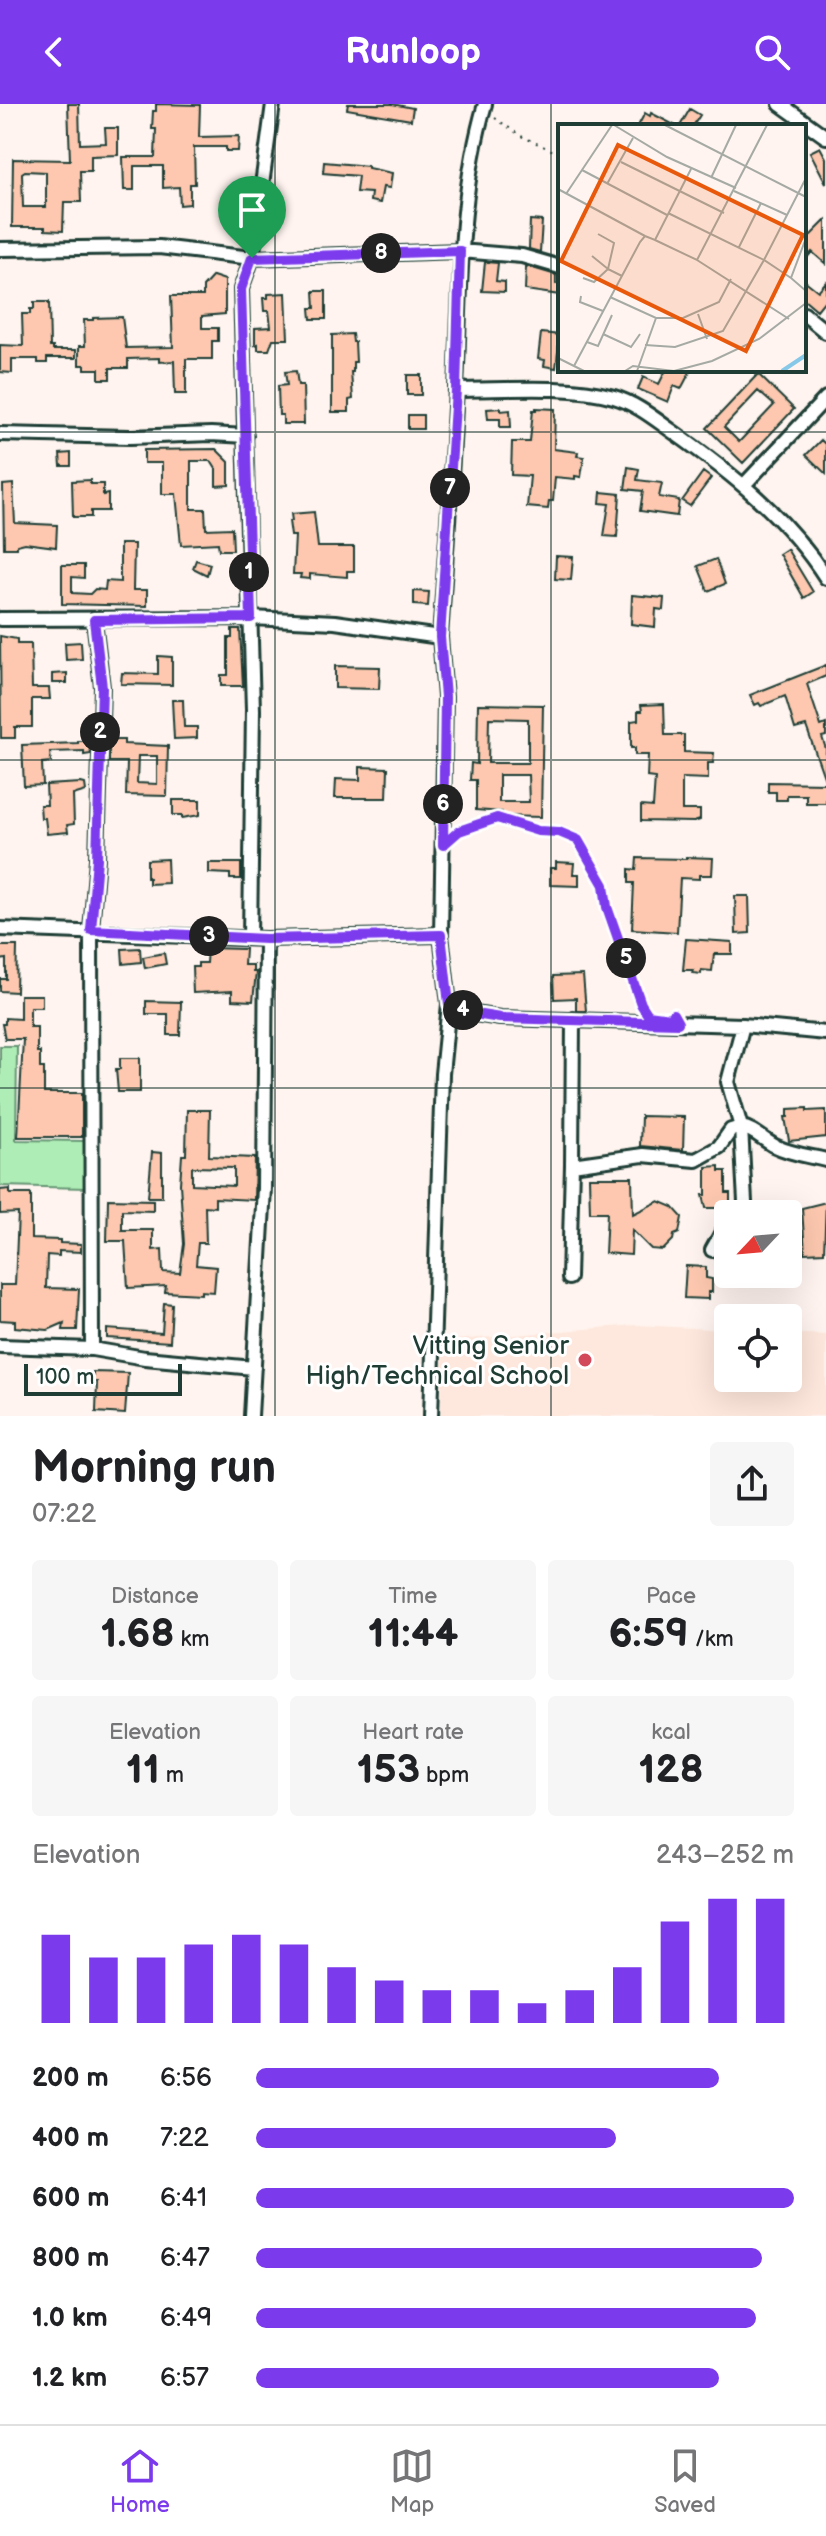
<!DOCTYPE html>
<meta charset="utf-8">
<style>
body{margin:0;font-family:"Balsamiq Sans",sans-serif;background:#f6f6f6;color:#202124;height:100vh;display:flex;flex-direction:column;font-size:30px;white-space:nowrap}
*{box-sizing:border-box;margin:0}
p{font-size:26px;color:#757577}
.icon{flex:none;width:44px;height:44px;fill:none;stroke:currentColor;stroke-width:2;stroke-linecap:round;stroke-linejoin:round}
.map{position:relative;height:1312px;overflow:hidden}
.panel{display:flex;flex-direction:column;background:#fff;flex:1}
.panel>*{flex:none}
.needle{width:52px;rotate:244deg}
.fabs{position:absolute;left:714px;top:1096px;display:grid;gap:16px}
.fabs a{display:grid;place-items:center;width:88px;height:88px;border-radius:8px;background:#fff;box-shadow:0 8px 32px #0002;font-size:40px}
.scale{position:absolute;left:24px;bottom:20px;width:158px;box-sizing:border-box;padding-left:8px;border:4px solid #1f3d34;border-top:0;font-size:22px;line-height:28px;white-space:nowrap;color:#1f3d34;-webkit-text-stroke:6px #fff;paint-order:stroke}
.pin{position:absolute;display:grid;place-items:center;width:68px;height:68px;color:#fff;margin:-82px -34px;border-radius:50% 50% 50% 0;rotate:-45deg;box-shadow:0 0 8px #0007}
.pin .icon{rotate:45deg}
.km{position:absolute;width:40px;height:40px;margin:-20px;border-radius:50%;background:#222;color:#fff;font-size:22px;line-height:40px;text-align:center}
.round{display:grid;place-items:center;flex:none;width:84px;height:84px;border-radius:8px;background:#f6f6f6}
.summary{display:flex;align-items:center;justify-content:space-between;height:136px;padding:0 32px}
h1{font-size:44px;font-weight:700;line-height:60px}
.figures{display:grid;grid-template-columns:repeat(3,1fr);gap:12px;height:136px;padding:8px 32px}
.figures div{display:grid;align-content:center;border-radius:8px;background:#f6f6f6;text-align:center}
.figures b{font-size:40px;font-weight:700}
.figures small{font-size:22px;font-weight:400}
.figures p{font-size:22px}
.chart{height:224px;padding:16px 32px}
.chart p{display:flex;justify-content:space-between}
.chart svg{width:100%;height:144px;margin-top:8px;stroke:#7c3aed;stroke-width:6}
ul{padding:0 32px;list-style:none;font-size:26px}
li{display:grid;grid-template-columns:128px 96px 1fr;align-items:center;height:60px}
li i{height:20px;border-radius:10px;background:#7c3aed}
header{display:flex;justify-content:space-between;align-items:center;height:104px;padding:0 32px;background:#7c3aed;color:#fff;font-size:36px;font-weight:700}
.tab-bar{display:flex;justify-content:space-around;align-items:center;height:112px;border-top:2px solid #e0e0e0;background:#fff;font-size:22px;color:#757577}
.tab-bar a{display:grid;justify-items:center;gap:4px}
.tab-bar .active{color:#7c3aed}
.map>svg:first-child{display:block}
</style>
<header><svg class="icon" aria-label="back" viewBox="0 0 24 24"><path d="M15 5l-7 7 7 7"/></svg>Runloop<svg class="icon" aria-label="search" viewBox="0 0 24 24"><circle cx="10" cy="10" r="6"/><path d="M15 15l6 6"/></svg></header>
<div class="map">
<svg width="826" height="1312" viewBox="0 0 826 1312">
<rect width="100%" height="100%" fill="#fff4ef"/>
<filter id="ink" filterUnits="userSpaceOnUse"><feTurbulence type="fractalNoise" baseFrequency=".0125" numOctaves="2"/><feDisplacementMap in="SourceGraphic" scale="16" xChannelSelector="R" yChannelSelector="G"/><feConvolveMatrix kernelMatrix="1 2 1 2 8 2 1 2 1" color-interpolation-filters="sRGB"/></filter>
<g filter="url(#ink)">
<!-- built -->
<path fill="#fee7dc" d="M636,1221L728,1226V1274H788V1229L826,1231V1312H441L443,1237Z"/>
<!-- green -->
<path fill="#aeedb5" stroke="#669574" stroke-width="2" d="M0,942H17L16,1036L88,1037L87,1084L0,1082Z"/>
<!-- building -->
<path fill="#fdc8af" stroke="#1f3d34" stroke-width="2" fill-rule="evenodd" d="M68,0H79L80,40L106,39L105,24H118V51L91,52V67H80L81,98H64L63,127L45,126V123H12L13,55L70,56ZM25,67L46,68V103H23L22,69Z
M156,0L200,1L199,33L239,32L238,47H226V43H194L195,80H190V100L180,101L179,83L163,84V62H134V86H124L123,53H155L156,25H152L153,7H156Z
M348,0H392L413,4L411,16L347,5Z
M690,5L700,11L693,22H680Z
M645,9L650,12L651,9L676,22H638Z
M820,43L826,54V79L810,48Z
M324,58L368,62V64L392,69L390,84L383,83L380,99L370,97L371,89L356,88L358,72L323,69Z
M530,116L542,117L540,148L529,145Z
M826,116V160L812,148L804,157V138Z
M485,158L498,159L496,177L505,178V188L482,187Z
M526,162L556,171V180H560V191L525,186Z
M213,172L225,176V210L202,212V224H218V237H212V255H186V290H175L174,257L159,258V254L128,255V264H110V275H99V265H85V261H79V242H85L84,216H93V214L122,213L126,244L173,243L171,192H203V183Z
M804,176L818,187L826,178V195L817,206L804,195Z
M314,187H326V215H311L310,204H315Z
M286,189L288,235H273L269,246H258V240L255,241V224L271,223L269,207H264L263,194H268V190Z
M34,198H49L50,243H53V246H76V254H47V259H38V255H12V269L0,268V241L23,242L22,210H30V205H34Z
M541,229L560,231L556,264L544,262L545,256L538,255Z
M352,230L353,238H355L356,258H353V268H351L353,295L349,296V308H332V231Z
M666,266H691L681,285L674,282L668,298L638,285L643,273L659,280Z
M296,267L298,281H303L304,320H283V311H279L278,282L287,281L285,268Z
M758,270L794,305L743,359L707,324ZM758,287L774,301L739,338L724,323Z
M407,271H421V291H407Z
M501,304V307L510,306L511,323H500V315H488L487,305Z
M536,304L555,305L554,345L578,348L577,352L584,353L581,373L575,372V375L555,373L553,397H549L548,405L527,403L530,372L511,371L512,338H530L533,306H536Z
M408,311H423V325H408Z
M821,336L826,341V370L806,351Z
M216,345L229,358V381L216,382V365L211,357H191V405H205L206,425L232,424L233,446H219L218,439L181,441L176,390H162V359H144V346Z
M71,349V362H61L60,350Z
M628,363L639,365L637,376L662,379L659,393L679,396L677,412L640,407L643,387L625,385Z
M703,368L711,374L690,402L682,397Z
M90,376V380H103V391L108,390V407H91V413H73L72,377Z
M13,380L15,419L57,421L56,443L25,439L17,441V444H4L3,381Z
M601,388L620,390L617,433L604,432L609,400L600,399Z
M314,408L318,443H354V467H347V473L310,470V475L300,474L301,470H293L295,432H291L289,417H292L291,410Z
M120,440H134L133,486H147V502L62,500V461H84V474L72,473V489L90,490L95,485L105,486L106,477L120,478Z
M787,445L813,488L804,494L779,450Z
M556,452L573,453L571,476L555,475Z
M716,455L725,480L708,487L698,462Z
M196,456L210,460L207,471L193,464Z
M414,487L429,488L428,502L414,501Z
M632,491L664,494L663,506L656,505L655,523L631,520Z
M232,525H240L243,582H221V571H228V534H232Z
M0,532L17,535V540H31L32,584H49L50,595H32V623H15V634H1Z
M81,538L82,555L66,556L65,539Z
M158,552L172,553V581L121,580L122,569L158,570Z
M826,561V572L807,580L821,622L826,620V632L822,633L826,645L825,676L806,622L795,625L785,592L761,602L759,599L755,601L750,591Z
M335,562L380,563L379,585L335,584Z
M67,569V579H52V570Z
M172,596H183L184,623H197V634L174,635Z
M478,600L543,601L541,713L502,712V708L476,706V676H470L471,659L477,660ZM489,614L528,615V659H488ZM499,671H528L529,698H499Z
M664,600L665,631H684V648L714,649L713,659H708V675L682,674V706H700V716L694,718L641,717V702L653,703L655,674L647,673L648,651H635V644H631V617L638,616V607H642L641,601Z
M109,636H124V640L168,642L167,692L126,691L127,658H109ZM138,652H157V680L137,679Z
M78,637H89L91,650L84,651V647L50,648L51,658L42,659L43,681L24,682L22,641L78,639Z
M360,663L388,664L387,694H335L336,675L360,676Z
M768,678L826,679V699H806V691H787V696H776V688H768Z
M81,679L85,680L86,687L73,691L74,720L67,721L68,728L47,730L45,714H41L40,701H47L46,681Z
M173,696H200V711L182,714V711H173Z
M686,753L713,754L712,771H699V775L680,774L677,828L632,825L634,779H629V765L636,766L637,754L686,755Z
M167,755L168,779L149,780V774H147V756Z
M556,758L574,759L573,770H579V782L550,781V764H556Z
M209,759H241V775H230V770L209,769Z
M735,792H749L750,829L736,830Z
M686,835L732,838V850H714L712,867L701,866V870L692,869L693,866H683Z
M0,842H17L16,888L0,887V875H6V855L0,856Z
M140,844L141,858L123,860L122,845Z
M207,844L245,845L244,861H253V868H256L253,897L232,896V887L193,889L192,863H198V859H206Z
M164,849L166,860L145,864L143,853Z
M583,871L586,907H576V894L554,895L553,872Z
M20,891H42V903H30V923H37V948H40V964H44V989H82V1033H18L23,935H5L2,920H5V914L20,915Z
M146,897L181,898L180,931H168V910H146Z
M120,954H140V988H118L116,965H120Z
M807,1004V1007L826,1006V1033L789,1037L785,1013H788V1005Z
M187,1006H210L209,1052L255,1054L254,1096L215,1094V1103L205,1102L206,1139H198L196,1161L216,1163L214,1188L201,1187V1190L165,1188L166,1182L128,1184L125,1137H107L108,1095L153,1096V1107L122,1106V1126H153V1146L162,1145L163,1168L180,1169L184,1140L180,1080L182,1051H186ZM192,1063L234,1064V1082L192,1080Z
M641,1012L684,1013L683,1046L640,1042Z
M152,1048L162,1049V1093H148Z
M719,1062V1067H726V1089H730V1098H725V1104H706L703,1091H706V1063Z
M589,1073H632L633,1110L659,1097L673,1103L682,1113L679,1129L674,1131L673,1136L663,1146L651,1145L632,1126L631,1151L605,1149L607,1108H590Z
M10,1085V1090H31V1135L60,1136V1139L81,1140V1148L59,1147V1152L47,1151L46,1184L79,1185L77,1226H63L64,1219L48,1226L15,1223V1217L0,1216V1181H15L18,1109L0,1110V1086Z
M826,1098L824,1148L805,1149L802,1104Z
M686,1162L706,1163V1174L712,1175V1188H708V1195L684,1194Z
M164,1199L172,1200L170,1238L107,1234V1225L162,1229Z
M93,1268L128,1269L125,1310L96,1308L97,1278H93Z"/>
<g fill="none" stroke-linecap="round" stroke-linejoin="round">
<defs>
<path id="minor" d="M273,0L252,154L460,147L522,152L560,163
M780,0L826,33
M0,145L159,143L252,154L241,185L253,606L250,834
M804,210L826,228
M456,286C505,286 567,280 614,293C635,299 655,315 672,327C730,368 787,413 826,474
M0,330L130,333L211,330L246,332
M744,381L826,294
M0,515L251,514L335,518L440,533L445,593L441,831
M440,533C446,450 452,367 456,284C461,188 458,93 485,0
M0,825L266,835L441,831L449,900L475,910L500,914L743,921L826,929
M743,921L728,978L741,1023C754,1025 763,1036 775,1042C791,1050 809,1052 826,1056
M572,1061L573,915
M712,1146L722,1128L728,1123
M569,1174L572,1061L643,1051L696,1056L719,1043L731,1026L741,1023L745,1098L741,1110
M0,1242L92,1245L145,1254L254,1264
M92,1245L91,826L97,755L102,583L94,516
M251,1312L264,1084L266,835
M431,1312L442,970L449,900"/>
</defs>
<!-- minor casing -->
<use href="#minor" stroke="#1f3d34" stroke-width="18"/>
<!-- path -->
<path stroke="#1f3d34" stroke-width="2" stroke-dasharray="2 6" stroke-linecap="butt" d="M495,14L521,32L560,50
M453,732L469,723L503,714L527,724L549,729L559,728L578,736L595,769L604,781L607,803L644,906"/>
<!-- minor -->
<use href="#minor" stroke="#fff" stroke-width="12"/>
</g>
</g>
<g fill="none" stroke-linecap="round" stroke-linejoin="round" filter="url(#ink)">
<defs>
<path id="route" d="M460,147L456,286L440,533L445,593L443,741L459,727L497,714L538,727L559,728L578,736L604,781L607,803L641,900L648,911L670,914L673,910L678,919L500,914L475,910L449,900L441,831L266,835L91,826L97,755L102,583L94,516L251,514L241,185L252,154Z"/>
</defs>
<!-- route casing -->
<use href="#route" stroke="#fff" stroke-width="16"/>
<!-- route -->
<use href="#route" stroke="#7c3aed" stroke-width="10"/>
</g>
<!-- grid -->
<path fill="none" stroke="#1f3d34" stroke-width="2" stroke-opacity="0.55" d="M275,0V1312M551,0V1312M0,328H826M0,656H826M0,984H826"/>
<!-- markers -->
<circle fill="#d1495b" stroke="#fff" stroke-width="3" cx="585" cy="1256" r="8"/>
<g text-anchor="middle" stroke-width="6" stroke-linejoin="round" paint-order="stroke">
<!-- poi labels -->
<g font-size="26" fill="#1f3d34" stroke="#fff" text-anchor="end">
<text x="569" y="1250">Vitting Senior<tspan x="569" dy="30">High/Technical School</tspan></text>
</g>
</g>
<!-- overview -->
<g transform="translate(558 20)">
<rect width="248" height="248" fill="#fff4ef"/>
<path fill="none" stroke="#86c8e7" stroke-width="4" d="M224,247L248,231"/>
<path fill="none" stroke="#a5aba4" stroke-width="2" d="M56,1L109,33L178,64M107,1L248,73M63,38L166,89M24,46L109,91M153,54L178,1M49,60L75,14M0,65L87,112M176,67L229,91M8,70L54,1M110,89L206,136L248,54M248,114L233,154L248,167M97,116L139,136L209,1M181,123L203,79M34,132L50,145L56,119L40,110M139,136L231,195M25,154L36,158L50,145L64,152M23,172L22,178L45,187M52,173L98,194H125L161,178L173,155M140,190L149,215M45,210L73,223L82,210M29,218L40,222L54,191M87,221L117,223L165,207L206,136L233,154M0,234L26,247M16,242L82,118L87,112L97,116L133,45M67,247L75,242L116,247L154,237L201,215L248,179M79,247L98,194"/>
<path fill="#e8590c" fill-opacity="0.15" stroke="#e8590c" stroke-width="4" d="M60,21L245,111L188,227L3,137Z"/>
<rect width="248" height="248" fill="none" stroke="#1f3d34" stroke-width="4"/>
</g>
</svg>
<div class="fabs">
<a><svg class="needle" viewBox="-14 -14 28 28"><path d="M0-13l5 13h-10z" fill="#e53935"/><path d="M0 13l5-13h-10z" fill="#757577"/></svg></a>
<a><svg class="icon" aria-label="locate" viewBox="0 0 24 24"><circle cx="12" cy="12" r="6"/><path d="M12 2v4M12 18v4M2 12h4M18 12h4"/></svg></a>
</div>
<div class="scale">100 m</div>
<div class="pin" style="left:252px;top:154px;background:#1e9e55"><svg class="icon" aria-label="arrive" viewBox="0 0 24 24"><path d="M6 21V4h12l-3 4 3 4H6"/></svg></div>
<b class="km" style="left:249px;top:468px">1</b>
<b class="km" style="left:100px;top:628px">2</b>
<b class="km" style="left:209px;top:832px">3</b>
<b class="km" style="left:463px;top:906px">4</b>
<b class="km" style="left:626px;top:854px">5</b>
<b class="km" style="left:443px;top:700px">6</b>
<b class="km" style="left:450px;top:384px">7</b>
<b class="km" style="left:381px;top:149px">8</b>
</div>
<section class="panel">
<div class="summary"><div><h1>Morning run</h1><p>07:22</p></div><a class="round"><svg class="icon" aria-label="share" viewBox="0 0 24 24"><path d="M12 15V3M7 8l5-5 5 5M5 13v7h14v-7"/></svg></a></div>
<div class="figures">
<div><p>Distance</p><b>1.68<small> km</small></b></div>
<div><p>Time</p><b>11:44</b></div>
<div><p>Pace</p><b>6:59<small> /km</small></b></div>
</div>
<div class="figures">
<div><p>Elevation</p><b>11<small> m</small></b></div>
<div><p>Heart rate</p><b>153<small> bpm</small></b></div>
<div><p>kcal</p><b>128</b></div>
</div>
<div class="chart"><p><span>Elevation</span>243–252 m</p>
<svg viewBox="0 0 160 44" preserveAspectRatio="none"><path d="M5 44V17M15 44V24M25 44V24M35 44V20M45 44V17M55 44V20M65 44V27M75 44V31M85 44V34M95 44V34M105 44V38M115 44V34M125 44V27M135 44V13M145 44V6M155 44V6"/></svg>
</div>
<ul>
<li><b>200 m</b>6:56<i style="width:86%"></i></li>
<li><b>400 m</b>7:22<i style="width:67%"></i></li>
<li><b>600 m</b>6:41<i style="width:100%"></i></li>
<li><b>800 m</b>6:47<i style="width:94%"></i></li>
<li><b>1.0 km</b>6:49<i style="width:93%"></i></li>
<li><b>1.2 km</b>6:57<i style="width:86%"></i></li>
</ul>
</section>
<nav class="tab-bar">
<a class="active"><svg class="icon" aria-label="home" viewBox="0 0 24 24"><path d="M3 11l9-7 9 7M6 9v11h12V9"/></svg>Home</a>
<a><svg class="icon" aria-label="map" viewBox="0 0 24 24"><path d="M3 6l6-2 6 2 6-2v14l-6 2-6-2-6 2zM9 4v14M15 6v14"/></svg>Map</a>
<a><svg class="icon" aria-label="saved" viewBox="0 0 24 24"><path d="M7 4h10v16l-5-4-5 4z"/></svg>Saved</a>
</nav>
